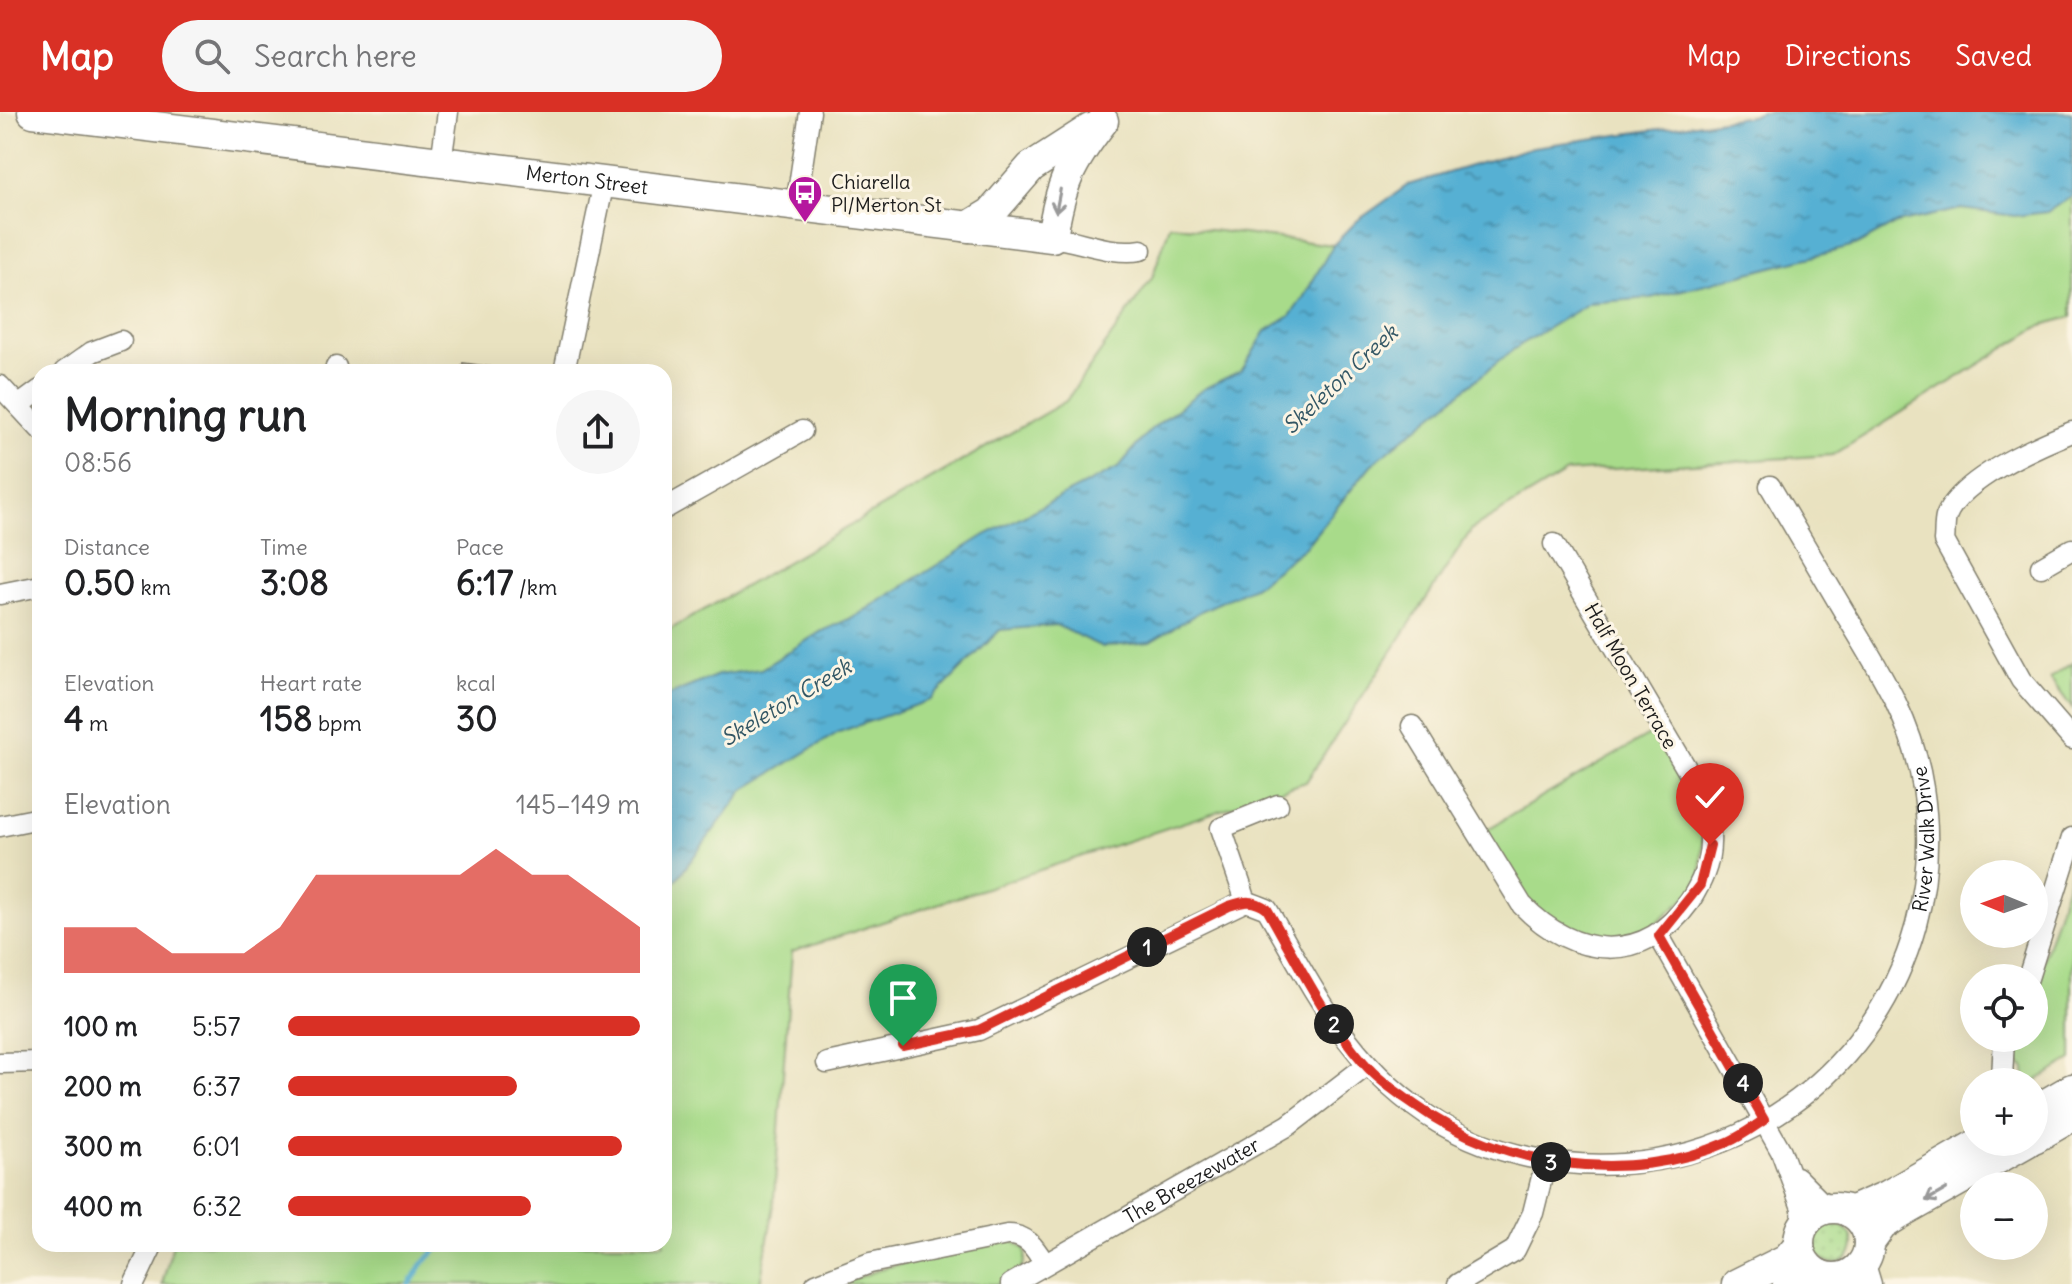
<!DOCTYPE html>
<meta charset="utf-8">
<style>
body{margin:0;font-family:Delius,sans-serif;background:#f6f6f6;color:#202124;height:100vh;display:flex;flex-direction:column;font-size:30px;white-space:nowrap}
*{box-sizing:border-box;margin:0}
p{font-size:26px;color:#757577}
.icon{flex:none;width:44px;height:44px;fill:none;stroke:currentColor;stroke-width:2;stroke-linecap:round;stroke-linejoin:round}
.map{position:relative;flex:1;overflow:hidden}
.side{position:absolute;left:32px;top:252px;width:640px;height:888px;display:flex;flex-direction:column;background:#fff;border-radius:24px;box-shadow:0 8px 32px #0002}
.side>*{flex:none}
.needle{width:52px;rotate:271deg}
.fabs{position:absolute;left:1960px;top:748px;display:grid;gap:16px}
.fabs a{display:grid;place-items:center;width:88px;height:88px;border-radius:50%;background:#fff;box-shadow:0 8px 32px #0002;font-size:40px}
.pin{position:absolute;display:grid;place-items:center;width:68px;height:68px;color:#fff;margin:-82px -34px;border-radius:50% 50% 50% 0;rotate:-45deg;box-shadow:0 0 8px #0007}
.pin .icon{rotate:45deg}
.km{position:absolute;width:40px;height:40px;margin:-20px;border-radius:50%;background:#222;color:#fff;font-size:22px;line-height:40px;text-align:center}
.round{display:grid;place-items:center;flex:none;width:84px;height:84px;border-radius:42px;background:#f6f6f6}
.head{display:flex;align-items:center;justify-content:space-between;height:136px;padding:0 32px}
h1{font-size:44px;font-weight:700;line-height:60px}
.metrics{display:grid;grid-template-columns:repeat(3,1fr);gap:12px;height:136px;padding:8px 32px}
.metrics div{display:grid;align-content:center}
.metrics b{font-size:34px;font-weight:700}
.metrics small{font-size:22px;font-weight:400}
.metrics p{font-size:22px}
.chart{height:224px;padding:16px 32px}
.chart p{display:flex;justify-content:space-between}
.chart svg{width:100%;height:144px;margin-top:8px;fill:#d93025;opacity:.7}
ul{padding:0 32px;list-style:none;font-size:26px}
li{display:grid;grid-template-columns:128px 96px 1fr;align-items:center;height:60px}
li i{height:20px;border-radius:10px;background:#d93025}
header{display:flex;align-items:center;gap:48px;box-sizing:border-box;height:112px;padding:0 40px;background:#d93025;color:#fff}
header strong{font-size:38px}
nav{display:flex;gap:44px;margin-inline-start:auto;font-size:28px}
.search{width:560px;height:72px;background:#f6f6f6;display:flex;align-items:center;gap:20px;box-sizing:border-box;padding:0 28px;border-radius:44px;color:#757577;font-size:30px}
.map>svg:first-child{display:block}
</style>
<header>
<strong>Map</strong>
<div class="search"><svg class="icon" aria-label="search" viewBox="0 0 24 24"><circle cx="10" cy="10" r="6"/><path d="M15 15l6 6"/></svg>Search here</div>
<nav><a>Map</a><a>Directions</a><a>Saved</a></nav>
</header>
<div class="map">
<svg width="2072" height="1172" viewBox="0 0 2072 1172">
<defs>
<pattern id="grass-dots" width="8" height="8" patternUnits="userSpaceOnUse" patternTransform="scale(2)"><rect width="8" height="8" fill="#a8db8a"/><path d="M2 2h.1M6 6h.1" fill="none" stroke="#90bb76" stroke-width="1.8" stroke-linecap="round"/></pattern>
<pattern id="water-ripples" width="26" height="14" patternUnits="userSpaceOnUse" patternTransform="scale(2)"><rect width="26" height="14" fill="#56b0d3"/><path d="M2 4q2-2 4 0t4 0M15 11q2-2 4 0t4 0" fill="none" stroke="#468eaa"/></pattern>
</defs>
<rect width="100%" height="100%" fill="#fcf5e5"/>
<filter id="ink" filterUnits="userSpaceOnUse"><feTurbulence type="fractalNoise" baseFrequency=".0125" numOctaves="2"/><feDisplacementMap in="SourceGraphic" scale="16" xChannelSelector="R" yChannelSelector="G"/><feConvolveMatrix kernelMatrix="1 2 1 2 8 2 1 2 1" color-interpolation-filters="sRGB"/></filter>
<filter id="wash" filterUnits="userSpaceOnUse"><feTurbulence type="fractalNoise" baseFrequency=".006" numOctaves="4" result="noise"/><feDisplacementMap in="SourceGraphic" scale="32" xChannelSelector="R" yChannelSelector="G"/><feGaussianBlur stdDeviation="1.8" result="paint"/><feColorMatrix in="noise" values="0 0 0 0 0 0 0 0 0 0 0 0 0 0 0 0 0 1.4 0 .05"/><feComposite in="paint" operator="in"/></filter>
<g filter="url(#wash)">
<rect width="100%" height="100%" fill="#e9e2c0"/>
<!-- grass -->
<path fill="url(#grass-dots)" stroke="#627c53" stroke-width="2" d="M1815 1132a19 19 0 1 1 38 0a19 19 0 1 1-38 0Z"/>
<!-- park -->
<path fill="#a8db8a" stroke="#627c53" stroke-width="2" d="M2072,0V205L2042,213L1833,343L1567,360L1472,417L1306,670L792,840L773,1099L760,1172H162L173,1132H664V521L1066,289L1152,166L1170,113L1333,133L1452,182Z
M2072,551V596L2050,566Z
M1661,616L1705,688L1700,773L1631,833L1541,813L1479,722Z
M2072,756V948L2034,970H2026L2025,956C2014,948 2010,940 2012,926H2034V877Z
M1010,1128L1025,1137C1028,1156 1016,1162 1002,1172H840L887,1155Z"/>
<!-- water -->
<path fill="url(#water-ripples)" stroke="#396678" stroke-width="2" d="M1761,0H2072V84L2047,100L2015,104L1961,97L1897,111L1855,134L1651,186L1589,191L1514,237L1371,353L1305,435L1254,475L1203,498L1150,530L1102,535L1056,513L1000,518L931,588L839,620L744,678L664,784V585L718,563L761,557L822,519L854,505L985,423L1118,356L1149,319L1203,277L1242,258L1266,219L1290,204L1303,186L1333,133L1357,109L1408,73L1533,35L1751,4Z"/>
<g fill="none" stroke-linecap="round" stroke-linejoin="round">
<!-- stream -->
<path stroke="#56b0d3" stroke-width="5" d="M410,1172L423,1151L442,1132"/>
</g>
<g id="blocks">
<!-- building -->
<path fill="#e89ecb" d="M463,251L514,258V260H461Z"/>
</g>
</g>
<g filter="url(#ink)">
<use href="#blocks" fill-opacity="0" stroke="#827f6e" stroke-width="2"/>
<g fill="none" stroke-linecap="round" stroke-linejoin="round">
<defs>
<g id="street">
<path d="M441,50L448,0"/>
<path d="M796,94L810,0"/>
<path d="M1052,125C1082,129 1111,143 1141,138"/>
<path d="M64,260L92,240L121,229"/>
<path d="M335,260L336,255"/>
<path d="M564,260L604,70"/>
<path d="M0,274L40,317"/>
<path d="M21,292L40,278"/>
<path d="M2072,320C2037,334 1959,368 1946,405C1944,412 1945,422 1944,429L2021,568L2072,627"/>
<path d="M664,397L802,319"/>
<path d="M2041,455L2072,437"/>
<path d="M0,482L40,474"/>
<path d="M1412,614L1522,793C1574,847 1644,854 1690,789C1701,771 1710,753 1710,731C1711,717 1708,702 1705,688L1554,432"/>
<path d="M0,714L40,706"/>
<path d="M1246,789L1221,716L1278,693"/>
<path d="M1659,824L1781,1039L1802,1096L1803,1117"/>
<path d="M2028,866L2072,726"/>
<path d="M0,951L40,950"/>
<path id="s1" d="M827,951L979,918L1246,789L1267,797C1316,882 1352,958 1439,1011C1494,1043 1560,1056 1623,1052C1815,1039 1953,867 1923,676C1913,610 1880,559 1846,503C1821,460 1795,417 1770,374"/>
<path d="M2002,967L2004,926"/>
<path d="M1796,1065L1819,1088L1834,1096"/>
<path d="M1864,1149L1871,1172"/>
<path d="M1838,1166L1843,1172"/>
<path d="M134,1172L153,1132"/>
<path d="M816,1172L870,1151L1007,1123C1027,1122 1035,1136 1045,1152"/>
<path id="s2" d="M1011,1172L1289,1013L1366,954"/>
<path d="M1458,1172L1515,1138L1533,1101L1546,1049"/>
</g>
<g id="secondary">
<path id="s3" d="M33,0L1052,125C1060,73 1070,51 1103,9"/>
<path d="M968,115L991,101L1031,55L1090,17"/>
<path d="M2034,999L2072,977"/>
<path d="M2034,1026L2072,1004"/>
<circle cx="1834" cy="1131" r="35"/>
<path d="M1850,1100L1887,1084L1981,1030"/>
<path d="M1869,1131L1882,1113L1898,1103L2027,1030"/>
<path d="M1737,1172L1787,1147L1799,1133"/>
<path d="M1788,1172L1819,1163"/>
</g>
</defs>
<!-- street casing -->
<use href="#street" stroke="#827f6e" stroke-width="23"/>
<!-- secondary casing -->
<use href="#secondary" stroke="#827f6e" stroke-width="33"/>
<!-- street -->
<use href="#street" stroke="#fff" stroke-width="20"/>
<!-- secondary -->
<use href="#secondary" stroke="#fff" stroke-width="30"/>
</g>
<!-- one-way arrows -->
<defs><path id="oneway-shaft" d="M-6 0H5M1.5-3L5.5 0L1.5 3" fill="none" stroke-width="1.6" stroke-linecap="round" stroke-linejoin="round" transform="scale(2)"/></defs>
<g stroke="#999">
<use href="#oneway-shaft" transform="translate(1058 89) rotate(101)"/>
<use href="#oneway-shaft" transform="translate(1936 1083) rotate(150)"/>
</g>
</g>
<g fill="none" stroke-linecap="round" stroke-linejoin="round" filter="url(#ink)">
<defs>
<path id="route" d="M903,934L979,918L1229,794C1245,789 1253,787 1267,797C1297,849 1324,905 1364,951C1377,967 1398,981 1415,993C1501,1055 1629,1074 1728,1030C1740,1025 1752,1016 1764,1008L1659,824L1700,773L1710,733"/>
</defs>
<!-- route casing -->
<use href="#route" stroke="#fff" stroke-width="16"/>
<!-- route -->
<use href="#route" stroke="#d93025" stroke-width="10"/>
</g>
<!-- icons -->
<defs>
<symbol id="bus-pin" viewBox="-11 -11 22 30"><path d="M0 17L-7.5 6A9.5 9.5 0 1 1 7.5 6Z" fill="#b5179e" stroke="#fcf5e5"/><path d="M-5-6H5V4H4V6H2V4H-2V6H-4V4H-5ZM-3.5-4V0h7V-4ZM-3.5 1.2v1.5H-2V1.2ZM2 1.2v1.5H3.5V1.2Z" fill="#fff"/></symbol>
</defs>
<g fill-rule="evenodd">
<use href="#bus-pin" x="785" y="61" width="40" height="54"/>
</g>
<g text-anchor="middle" stroke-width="6" stroke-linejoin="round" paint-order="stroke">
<!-- street labels -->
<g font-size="20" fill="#1c1c1c" stroke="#fcf5e5">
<text dy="7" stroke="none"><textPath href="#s3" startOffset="558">Merton Street</textPath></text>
<text transform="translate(1631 564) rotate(60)" y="7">Half Moon Terrace</text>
<text dy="7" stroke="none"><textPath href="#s1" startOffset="1434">River Walk Drive</textPath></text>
<text dy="7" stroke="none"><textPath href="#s2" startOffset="208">The Breezewater</textPath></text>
</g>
<!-- poi labels -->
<g font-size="20" fill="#1c1c1c" stroke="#fcf5e5" text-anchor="start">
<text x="831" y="77">Chiarella<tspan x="831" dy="23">Pl/Merton St</tspan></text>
</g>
<!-- water labels -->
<g font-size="22" font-style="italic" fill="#335765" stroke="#fcf5e5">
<text transform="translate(1340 267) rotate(-43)" y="8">Skeleton Creek</text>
<text transform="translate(786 590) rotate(-31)" y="8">Skeleton Creek</text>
</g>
</g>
</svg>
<div class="fabs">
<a><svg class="needle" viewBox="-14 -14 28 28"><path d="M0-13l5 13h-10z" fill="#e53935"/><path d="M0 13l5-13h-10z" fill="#757577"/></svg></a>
<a><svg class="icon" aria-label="locate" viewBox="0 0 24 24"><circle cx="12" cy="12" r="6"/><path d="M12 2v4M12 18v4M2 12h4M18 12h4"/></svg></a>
<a>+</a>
<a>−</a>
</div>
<div class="pin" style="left:903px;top:934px;background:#1e9e55"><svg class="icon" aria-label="arrive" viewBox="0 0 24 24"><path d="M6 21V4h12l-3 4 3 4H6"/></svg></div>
<div class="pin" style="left:1710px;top:733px;background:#d93025"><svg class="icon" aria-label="check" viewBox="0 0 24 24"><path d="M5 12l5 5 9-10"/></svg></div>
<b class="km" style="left:1147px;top:835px">1</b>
<b class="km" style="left:1334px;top:912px">2</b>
<b class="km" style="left:1551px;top:1050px">3</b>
<b class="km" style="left:1743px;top:971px">4</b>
<section class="side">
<div class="head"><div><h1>Morning run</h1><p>08:56</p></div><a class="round"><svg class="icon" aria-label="share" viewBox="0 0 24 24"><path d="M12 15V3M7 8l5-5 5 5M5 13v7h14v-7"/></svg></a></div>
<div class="metrics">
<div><p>Distance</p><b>0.50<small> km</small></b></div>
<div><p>Time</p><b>3:08</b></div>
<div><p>Pace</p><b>6:17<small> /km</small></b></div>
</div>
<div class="metrics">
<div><p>Elevation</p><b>4<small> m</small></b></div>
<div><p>Heart rate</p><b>158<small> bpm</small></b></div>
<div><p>kcal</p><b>30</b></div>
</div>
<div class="chart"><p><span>Elevation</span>145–149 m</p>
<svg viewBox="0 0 160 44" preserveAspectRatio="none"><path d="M0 44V30L10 30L20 30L30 38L40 38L50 38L60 30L70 14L80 14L90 14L100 14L110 14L120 6L130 14L140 14L150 22L160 30V44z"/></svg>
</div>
<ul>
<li><b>100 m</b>5:57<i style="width:100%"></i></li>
<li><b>200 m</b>6:37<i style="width:65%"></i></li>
<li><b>300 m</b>6:01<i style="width:95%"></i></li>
<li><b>400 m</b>6:32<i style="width:69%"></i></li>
</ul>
</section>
</div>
